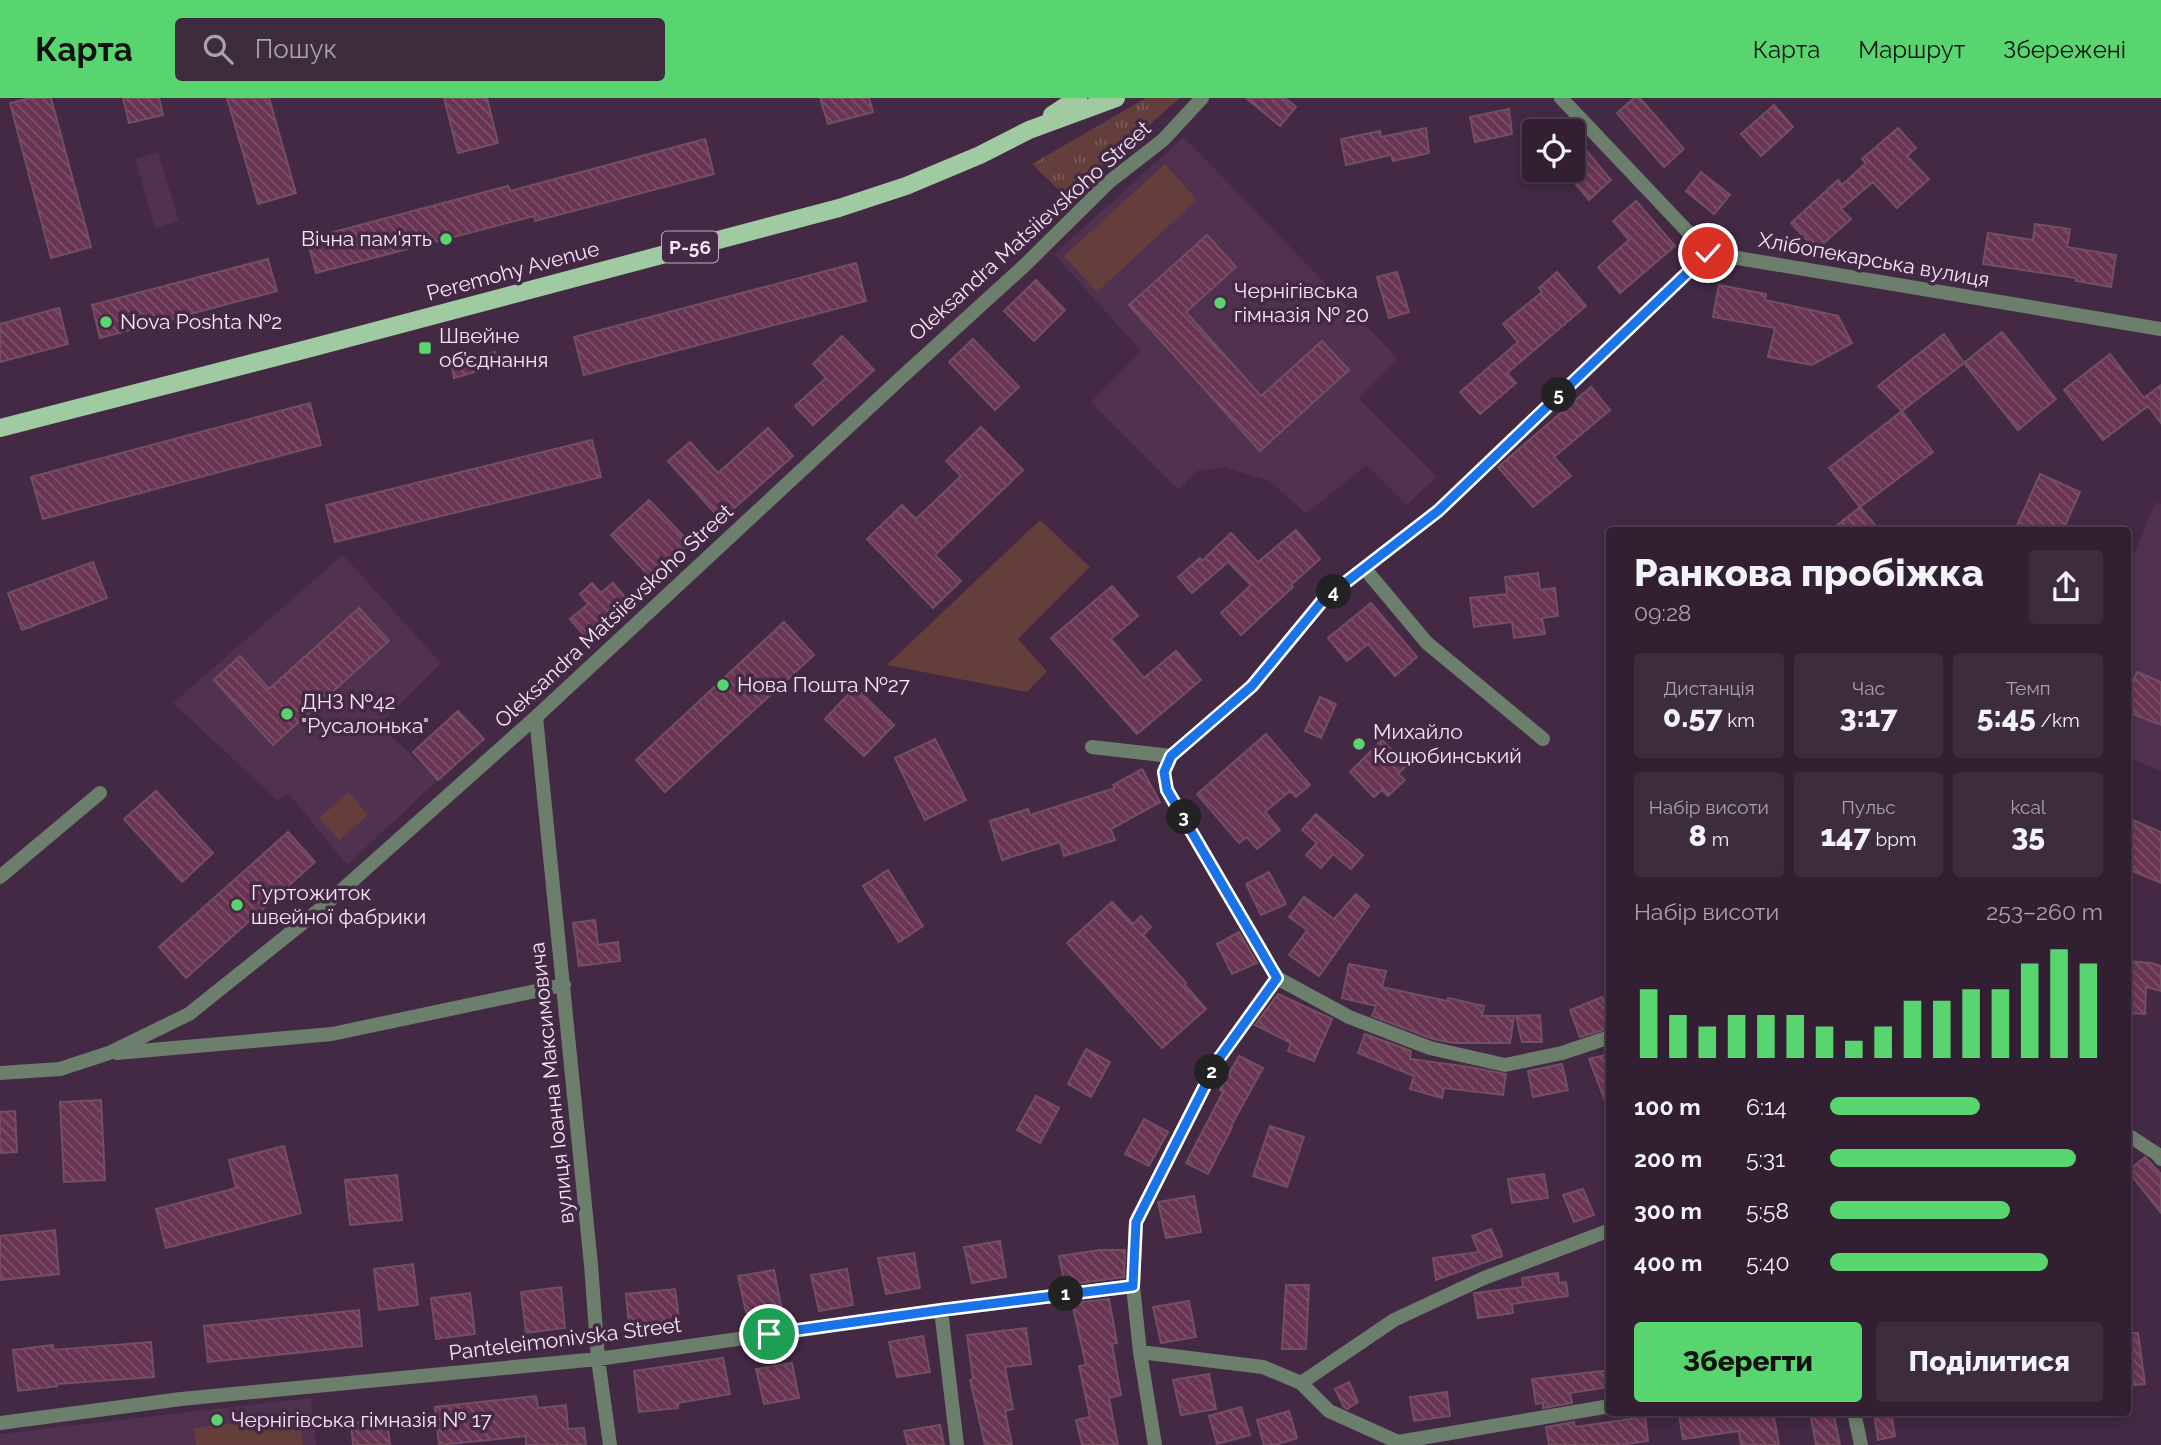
<!DOCTYPE html>
<html lang="uk">
<meta charset="utf-8">
<style>
body{margin:0;font-family:Raleway,sans-serif;background:#3d2c3e;color:#f1f3f6;height:100vh;display:flex;flex-direction:column;font-size:26px;white-space:nowrap}
*{box-sizing:border-box;margin:0}
p{font-size:23px;color:#a8a2ac}
.icon{flex:none;width:38px;height:38px;fill:none;stroke:currentColor;stroke-width:2;stroke-linecap:round;stroke-linejoin:round}
.map{position:relative;flex:1;overflow:hidden}
.drawer{position:absolute;left:1606px;top:429px;width:525px;height:889px;display:flex;flex-direction:column;background:#321f32;border-radius:7px;box-shadow:0 4px 10px #0003,0 0 0 2px #4d3d4d}
.drawer>*{flex:none}
.fabs{position:absolute;left:1522px;top:21px;display:grid;gap:14px}
.fabs a{display:grid;place-items:center;width:63px;height:63px;border-radius:7px;background:#321f32;box-shadow:0 4px 10px #0003,0 0 0 2px #4d3d4d;font-size:35px}
.pin{position:absolute;display:grid;place-items:center;width:60px;height:60px;color:#fff;margin:-30px;border:4px solid #fff;border-radius:50%;box-shadow:0 2px 7px #0007}
.km{position:absolute;width:35px;height:35px;margin:-18px;border-radius:50%;background:#222;color:#fff;font-size:19px;line-height:35px;text-align:center}
.round{display:grid;place-items:center;flex:none;width:74px;height:74px;border-radius:7px;background:#3d2c3e}
.summary{display:flex;align-items:center;justify-content:space-between;height:119px;padding:0 28px}
h1{font-size:38px;font-weight:800;line-height:52px}
.figures{display:grid;grid-template-columns:repeat(3,1fr);gap:10px;height:119px;padding:7px 28px}
.figures div{display:grid;align-content:center;border-radius:7px;background:#3d2c3e;text-align:center}
.figures b{font-size:30px;font-weight:800}
.figures small{font-size:19px;font-weight:400}
.figures p{font-size:19px}
.chart{height:196px;padding:14px 28px}
.chart p{display:flex;justify-content:space-between}
.chart svg{width:100%;height:126px;margin-top:7px;stroke:#59d56f;stroke-width:6}
.action{display:flex;gap:14px;margin-top:auto;padding:14px 28px}
.action a{flex:1;height:80px;border-radius:7px;background:#59d56f;color:#111;font-size:28px;font-weight:800;line-height:80px;text-align:center}
.action a+a{background:#3d2c3e;color:#f1f3f6}
ul{padding:0 28px;list-style:none;font-size:23px}
li{display:grid;grid-template-columns:112px 84px 1fr;align-items:center;height:52px}
li i{height:18px;border-radius:9px;background:#59d56f}
header{display:flex;align-items:center;gap:42px;box-sizing:border-box;height:98px;padding:0 35px;background:#59d56f;color:#111}
header strong{font-size:33px}
nav{display:flex;gap:38px;margin-inline-start:auto;font-size:24px}
.search{width:490px;height:63px;background:#3d2c3e;display:flex;align-items:center;gap:18px;box-sizing:border-box;padding:0 24px;border-radius:7px;color:#a8a2ac;font-size:26px}
.map>svg:first-child{display:block}
</style>
<header>
<strong>Карта</strong>
<div class="search"><svg class="icon" aria-label="search" viewBox="0 0 24 24"><circle cx="10" cy="10" r="6"/><path d="M15 15l6 6"/></svg>Пошук</div>
<nav><a>Карта</a><a>Маршрут</a><a>Збережені</a></nav>
</header>
<div class="map">
<svg width="2161" height="1347" viewBox="0 0 2161 1347">
<defs>
<pattern id="grass-tufts" width="24" height="20" patternUnits="userSpaceOnUse" patternTransform="scale(1.75)"><rect width="24" height="20" fill="#643e3a"/><path d="M3 7l-1-3M5 7V3M7 7l1-3M15 17l-1-3M17 17v-4M19 17l1-3" fill="none" stroke="#7b5a57"/></pattern>
<pattern id="building-back-hatch" width="6" height="6" patternUnits="userSpaceOnUse" patternTransform="scale(1.75)"><rect width="6" height="6" fill="#683451"/><path d="M-1 5l2 2M0 0l6 6M5-1l2 2" fill="none" stroke="#7e516b"/></pattern>
</defs>
<rect width="100%" height="100%" fill="#432943"/>
<!-- built -->
<path fill="#50314f" d="M1184,39L1398,261L1359,300L1437,379L1407,407L1366,367L1306,416L1270,383L1224,369L1197,373L1179,392L1091,304L1141,253L1054,156Z
M158,54L179,123L155,130L135,61Z
M2156,404L2161,406V673L2128,659V470Z
M343,457L441,565L379,627L438,682L347,767L289,696L277,702L173,605Z
M311,1300L316,1347H0V1336Z"/>
<!-- grass -->
<path fill="url(#grass-tufts)" d="M1146,0H1180L1066,99L1032,66Z"/>
<!-- green -->
<path fill="#643e3a" d="M1165,66L1197,102L1097,194L1064,158Z
M1040,422L1090,469L1018,541L1047,573L1027,594L887,567Z
M349,694L368,717L339,742L319,720Z
M299,1318L303,1347H196L194,1330Z"/>
<!-- building -->
<path fill="url(#building-back-hatch)" stroke="#734f62" stroke-width="2" d="M30,0H51L91,149L51,160L10,5Z
M123,0H159L163,17L129,25Z
M227,0H269L296,95L258,106Z
M444,0H487L498,45L458,55Z
M820,0H869L873,14L828,26Z
M1246,0H1285L1296,9L1280,28Z
M1634,0H1640L1684,51L1664,69L1617,15Z
M1774,7L1793,29L1761,58L1741,36Z
M1509,11L1512,36L1475,44L1470,19Z
M1426,30L1429,55L1393,63L1391,57L1346,67L1341,41L1380,33L1381,39Z
M1898,30L1916,50L1907,58L1929,81L1897,110L1873,84L1841,111L1851,121L1816,152L1791,125L1838,82L1842,87L1866,65L1862,61Z
M1573,37L1611,82L1589,102L1564,72H1573Z
M705,41L714,76L535,123L534,118L316,175L307,141L508,88L510,93Z
M1701,74L1730,97L1714,116L1686,93Z
M1636,103L1675,148L1620,195L1598,169L1629,142L1613,123Z
M2035,126L2070,131L2067,149L2116,157L2111,189L2076,183V180L1983,166L1988,135L2033,142Z
M1207,137L1236,169L1186,214L1261,298L1322,243L1349,272L1260,353L1129,207Z
M268,161L277,193L100,240L92,207Z
M856,165L866,203L584,277L574,239Z
M1397,174L1409,214L1389,220L1377,179Z
M1557,174L1586,208L1507,275L1516,285L1480,316L1460,294L1518,244L1503,226L1542,194L1539,190Z
M1036,182L1065,212L1034,243L1004,213Z
M1719,187L1766,196L1765,202L1838,218L1852,245L1812,267L1768,259L1775,230L1713,219Z
M59,210L68,246L0,264V226Z
M2002,234L2056,301L2018,332L1964,265Z
M1944,236L1964,265L1902,313L1878,288Z
M842,238L874,272L813,327L795,308L826,280L813,266Z
M973,241L1019,289L995,312L949,264Z
M495,254L498,267L454,280L451,265Z
M2110,256L2144,300L2161,287V325L2148,308L2103,342L2064,292Z
M1591,289L1610,312L1554,359L1571,378L1533,409L1498,369Z
M310,305L321,347L43,421L31,379Z
M1902,313L1933,354L1860,409L1829,370Z
M981,329L1023,372L935,457L961,483L933,510L867,441L902,407L916,421L961,378L946,363Z
M768,330L793,358L721,422L668,363L690,344L718,375Z
M592,342L601,379L335,444L326,407Z
M2040,376L2080,394L2063,432H2015Z
M649,402L690,445L652,481L611,437Z
M1860,409L1879,432H1831Z
M1296,432L1320,461L1291,487L1293,489L1241,537L1221,515L1251,487L1228,464L1192,495L1178,479L1200,460L1202,463L1231,435L1258,464Z
M93,464L107,500L22,532L8,495Z
M1538,475L1540,492L1555,490L1558,518L1542,520L1545,536L1514,540L1512,524L1474,529L1470,500L1507,496L1505,479Z
M592,485L601,495L613,485L632,507L590,544L570,521L588,506L580,496Z
M1112,488L1138,518L1111,541L1144,580L1176,553L1201,582L1137,636L1051,540Z
M1371,505L1417,559L1395,578L1368,546L1347,563L1328,540Z
M359,510L389,543L273,647L214,582L240,558L269,591Z
M784,524L814,557L665,694L636,662Z
M2137,574L2161,584V627L2128,614V596Z
M855,589L894,627L864,658L825,621Z
M1320,599L1336,606L1321,640L1305,633Z
M458,613L484,641L438,682L413,654Z
M1266,636L1310,687L1296,699L1290,693L1265,714L1280,732L1257,751L1247,739L1239,745L1197,696Z
M935,641L966,702L925,722L895,660Z
M1382,642L1407,667L1398,676L1405,682L1388,698L1382,692L1374,699L1350,674Z
M1142,671L1160,704L1111,731L1115,742L1064,758L1060,744L1002,762L990,723L1028,711L1030,717L1115,690L1113,687Z
M156,693L213,755L182,784L124,721Z
M1316,716L1363,757L1351,771L1333,756L1321,770L1306,757L1317,745L1302,732Z
M2128,720L2161,734V785L2128,771Z
M288,734L315,764L186,880L159,849Z
M888,772L923,828L899,844L863,788Z
M1269,774L1286,806L1261,817L1246,786Z
M1356,796L1369,808L1319,878L1289,857L1307,832L1289,819L1304,799L1334,821Z
M1112,804L1133,826L1141,818L1151,829L1143,837L1186,885L1185,887L1206,911L1162,950L1067,845Z
M595,822L598,847L618,844L620,863L579,868L573,825Z
M1239,834L1257,865L1232,876L1217,846Z
M2128,863L2151,865L2161,868V893L2146,889L2145,916L2128,915Z
M1349,866L1386,873L1382,889L1447,903L1448,900L1484,908L1482,918H1514L1510,945H1454L1433,941L1372,918L1376,908L1342,900Z
M1278,896L1332,921L1314,963L1288,953L1291,945L1255,927Z
M1602,899L1610,920V930L1580,939L1570,912Z
M1540,917L1542,944H1522L1516,918Z
M1365,936L1411,953L1410,961L1469,969L1506,976L1503,997L1444,990L1442,1000L1410,991L1414,978L1358,955Z
M1086,951L1110,964L1091,999L1068,986Z
M1610,956V1012L1609,1013L1589,961Z
M1239,958L1263,970L1231,1028L1232,1029L1208,1076L1186,1065L1223,994L1220,992Z
M1562,966L1568,992L1533,999L1528,973Z
M1036,998L1059,1010L1040,1045L1017,1032Z
M101,1002L105,1082L64,1084L60,1004Z
M15,1013L17,1054L0,1055V1014Z
M1144,1021L1168,1034L1149,1068L1125,1056Z
M1270,1028L1304,1039L1287,1089L1253,1078Z
M284,1048L301,1115L166,1150L156,1111L236,1090L229,1062Z
M2145,1059L2161,1076V1115L2128,1073Z
M1544,1076L1548,1100L1512,1105L1508,1081Z
M397,1077L402,1122L350,1127L345,1082Z
M1583,1091L1594,1117L1574,1124L1563,1097Z
M1194,1098L1201,1134L1166,1140L1158,1104Z
M1491,1131L1500,1151L1496,1152H1501L1502,1158L1436,1182L1433,1160L1479,1154L1472,1138Z
M55,1132L59,1176L0,1182V1138Z
M1000,1143L1006,1179L972,1185L964,1149Z
M1100,1152H1125L1124,1179L1065,1187L1059,1158Z
M914,1155L920,1190L886,1196L878,1160Z
M413,1166L418,1207L379,1212L374,1171Z
M847,1171L853,1207L819,1213L811,1177Z
M774,1172L781,1208L746,1214L738,1178Z
M1558,1175L1559,1185L1566,1184L1568,1198L1512,1206L1513,1215L1478,1220L1474,1195L1523,1189L1522,1180Z
M1286,1187H1309L1306,1251H1282Z
M561,1189L565,1230L526,1235L521,1194Z
M675,1191L679,1221L629,1228L626,1196Z
M470,1195L475,1236L436,1241L431,1200Z
M1109,1201L1117,1245L1112,1246L1121,1297L1109,1300L1118,1347H1082L1076,1322L1090,1319L1079,1268L1086,1267L1072,1205Z
M1189,1203L1196,1239L1161,1245L1153,1209Z
M359,1212L362,1248L208,1264L204,1228Z
M1026,1230L1031,1266L1005,1269L1013,1311L1005,1313L1012,1347H985L970,1282L973,1281L967,1237Z
M2128,1235H2138L2145,1286L2128,1288Z
M923,1238L930,1274L897,1279L889,1244Z
M151,1244L154,1279L57,1286V1288L18,1293L13,1252L53,1247V1252Z
M723,1260L730,1296L678,1305V1310L639,1314L634,1273Z
M792,1265L799,1300L764,1306L756,1271Z
M1610,1272V1289L1570,1295L1572,1305L1543,1310V1305L1536,1306L1532,1281Z
M1209,1276L1216,1311L1181,1317L1173,1282Z
M1349,1284L1358,1304L1347,1311L1344,1309L1335,1291Z
M1447,1294L1450,1318L1414,1323L1410,1299Z
M536,1298L538,1310L566,1307L568,1331L584,1330L586,1347H526V1338L439,1347L435,1309Z
M1241,1309L1250,1337L1217,1346L1209,1318Z
M1289,1313L1297,1340L1275,1347H1264L1257,1322Z
M1694,1314H1773L1779,1347H1741L1739,1333L1683,1341L1679,1316Z
M1810,1314H1833L1840,1347H1816Z
M1874,1314H1891L1895,1338L1878,1342Z
M1645,1319L1648,1343L1620,1347H1549L1546,1329L1574,1324L1575,1329Z
M387,1321L390,1347H353L351,1325Z
M940,1327L944,1347H908L904,1333Z"/>
<g fill="none" stroke-linecap="round" stroke-linejoin="round">
<!-- minor -->
<path stroke="#6b7f6c" stroke-width="14" d="M1561,0L1708,155L2161,231
M1365,471L1427,545L1543,641
M536,619L591,1167L598,1261L610,1347
M1092,649L1171,658L1252,588L1323,502L1438,413L1708,155
M1171,658L1164,674L1167,692L1277,880L1349,919L1430,950L1505,967L1562,955L1610,939
M0,779L100,695
M117,955L332,936L564,887
M0,975L60,971L109,955L189,916L324,808L536,619L902,279L1025,167L1109,84L1163,42L1202,0
M2128,1037L2157,1056L2161,1061
M941,1212L957,1347
M1140,1254L1263,1269L1301,1285L1329,1313L1398,1344L1610,1308
M1301,1285L1394,1222L1484,1180L1610,1132
M1854,1314L1861,1347
M0,1325L181,1301L598,1261L941,1212L1133,1188
M1155,1347L1140,1254L1133,1188L1136,1124L1218,962L1277,880"/>
<!-- primary -->
<path stroke="#9fcaa2" stroke-width="18" d="M1052,17L1078,0
M0,330L307,251L839,110L906,88L980,57L1029,32L1116,0"/>
</g>
<g fill="none" stroke-linecap="round" stroke-linejoin="round">
<defs>
<path id="route" d="M769,1236L941,1212L1133,1188L1136,1124L1218,962L1277,880L1167,692L1164,674L1171,658L1252,588L1323,502L1438,413L1708,155"/>
</defs>
<!-- route casing -->
<use href="#route" stroke="#fff" stroke-width="14"/>
<!-- route -->
<use href="#route" stroke="#1a73e8" stroke-width="9"/>
</g>
<!-- markers -->
<g fill="#59d56f" stroke="#432943" stroke-width="2.5">
<circle cx="446" cy="141" r="7"/>
<circle cx="1220" cy="205" r="7"/>
<circle cx="106" cy="224" r="7"/>
<rect x="418" y="243" width="14" height="14" rx="3.5"/>
<circle cx="723" cy="587" r="7"/>
<circle cx="287" cy="616" r="7"/>
<circle cx="1359" cy="646" r="7"/>
<circle cx="237" cy="807" r="7"/>
<circle cx="217" cy="1322" r="7"/>
</g>
<g text-anchor="middle" stroke-width="7" stroke-linejoin="round" paint-order="stroke">
<!-- shield labels -->
<rect fill="#432943" stroke="#c0adc0" stroke-width="2" x="662" y="133.5" width="56" height="31" rx="5"/>
<g font-size="19" font-weight="bold" fill="#f6e5f5">
<text x="690" y="156">Р-56</text>
</g>
<!-- street labels -->
<g font-size="21" fill="#f6e5f5" stroke="#432943">
<text transform="translate(1030 133) rotate(-42)" y="7">Oleksandra Matsiievskoho Street</text>
<text transform="translate(1874 162) rotate(10)" y="7">Хлібопекарська вулиця</text>
<text transform="translate(513 173) rotate(-15)" y="7">Peremohy Avenue</text>
<text transform="translate(614 518) rotate(-43)" y="7">Oleksandra Matsiievskoho Street</text>
<text transform="translate(552 985) rotate(-96)" y="7">вулиця Іоанна Максимовича</text>
<text transform="translate(565 1241) rotate(-7)" y="7">Panteleimonivska Street</text>
</g>
<!-- poi labels -->
<g font-size="21" fill="#f6e5f5" stroke="#432943" text-anchor="start">
<text x="432" y="148" text-anchor="end">Вічна пам'ять</text>
<text x="1234" y="200">Чернігівська<tspan x="1234" dy="24">гімназія № 20</tspan></text>
<text x="120" y="231">Nova Poshta №2</text>
<text x="439" y="245">Швейне<tspan x="439" dy="24">об’єднання</tspan></text>
<text x="737" y="594">Нова Пошта №27</text>
<text x="301" y="611">ДНЗ №42<tspan x="301" dy="24">"Русалонька"</tspan></text>
<text x="1373" y="641">Михайло<tspan x="1373" dy="24">Коцюбинський</tspan></text>
<text x="251" y="802">Гуртожиток<tspan x="251" dy="24">швейної фабрики</tspan></text>
<text x="231" y="1329">Чернігівська гімназія № 17</text>
</g>
</g>
</svg>
<div class="fabs">
<a><svg class="icon" aria-label="locate" viewBox="0 0 24 24"><circle cx="12" cy="12" r="6"/><path d="M12 2v4M12 18v4M2 12h4M18 12h4"/></svg></a>
</div>
<div class="pin" style="left:769px;top:1236px;background:#1e9e55"><svg class="icon" aria-label="arrive" viewBox="0 0 24 24"><path d="M6 21V4h12l-3 4 3 4H6"/></svg></div>
<div class="pin" style="left:1708px;top:155px;background:#d93025"><svg class="icon" aria-label="check" viewBox="0 0 24 24"><path d="M5 12l5 5 9-10"/></svg></div>
<b class="km" style="left:1066px;top:1196px">1</b>
<b class="km" style="left:1212px;top:974px">2</b>
<b class="km" style="left:1184px;top:719px">3</b>
<b class="km" style="left:1334px;top:494px">4</b>
<b class="km" style="left:1559px;top:297px">5</b>
<section class="drawer">
<div class="summary"><div><h1>Ранкова пробіжка</h1><p>09:28</p></div><a class="round"><svg class="icon" aria-label="share" viewBox="0 0 24 24"><path d="M12 15V3M7 8l5-5 5 5M5 13v7h14v-7"/></svg></a></div>
<div class="figures">
<div><p>Дистанція</p><b>0.57<small> km</small></b></div>
<div><p>Час</p><b>3:17</b></div>
<div><p>Темп</p><b>5:45<small> /km</small></b></div>
</div>
<div class="figures">
<div><p>Набір висоти</p><b>8<small> m</small></b></div>
<div><p>Пульс</p><b>147<small> bpm</small></b></div>
<div><p>kcal</p><b>35</b></div>
</div>
<div class="chart"><p><span>Набір висоти</span>253–260 m</p>
<svg viewBox="0 0 160 44" preserveAspectRatio="none"><path d="M5 44V20M15 44V29M25 44V33M35 44V29M45 44V29M55 44V29M65 44V33M75 44V38M85 44V33M95 44V24M105 44V24M115 44V20M125 44V20M135 44V11M145 44V6M155 44V11"/></svg>
</div>
<ul>
<li><b>100 m</b>6:14<i style="width:55%"></i></li>
<li><b>200 m</b>5:31<i style="width:90%"></i></li>
<li><b>300 m</b>5:58<i style="width:66%"></i></li>
<li><b>400 m</b>5:40<i style="width:80%"></i></li>
</ul>
<div class="action"><a>Зберегти</a><a>Поділитися</a></div>
</section>
</div>
